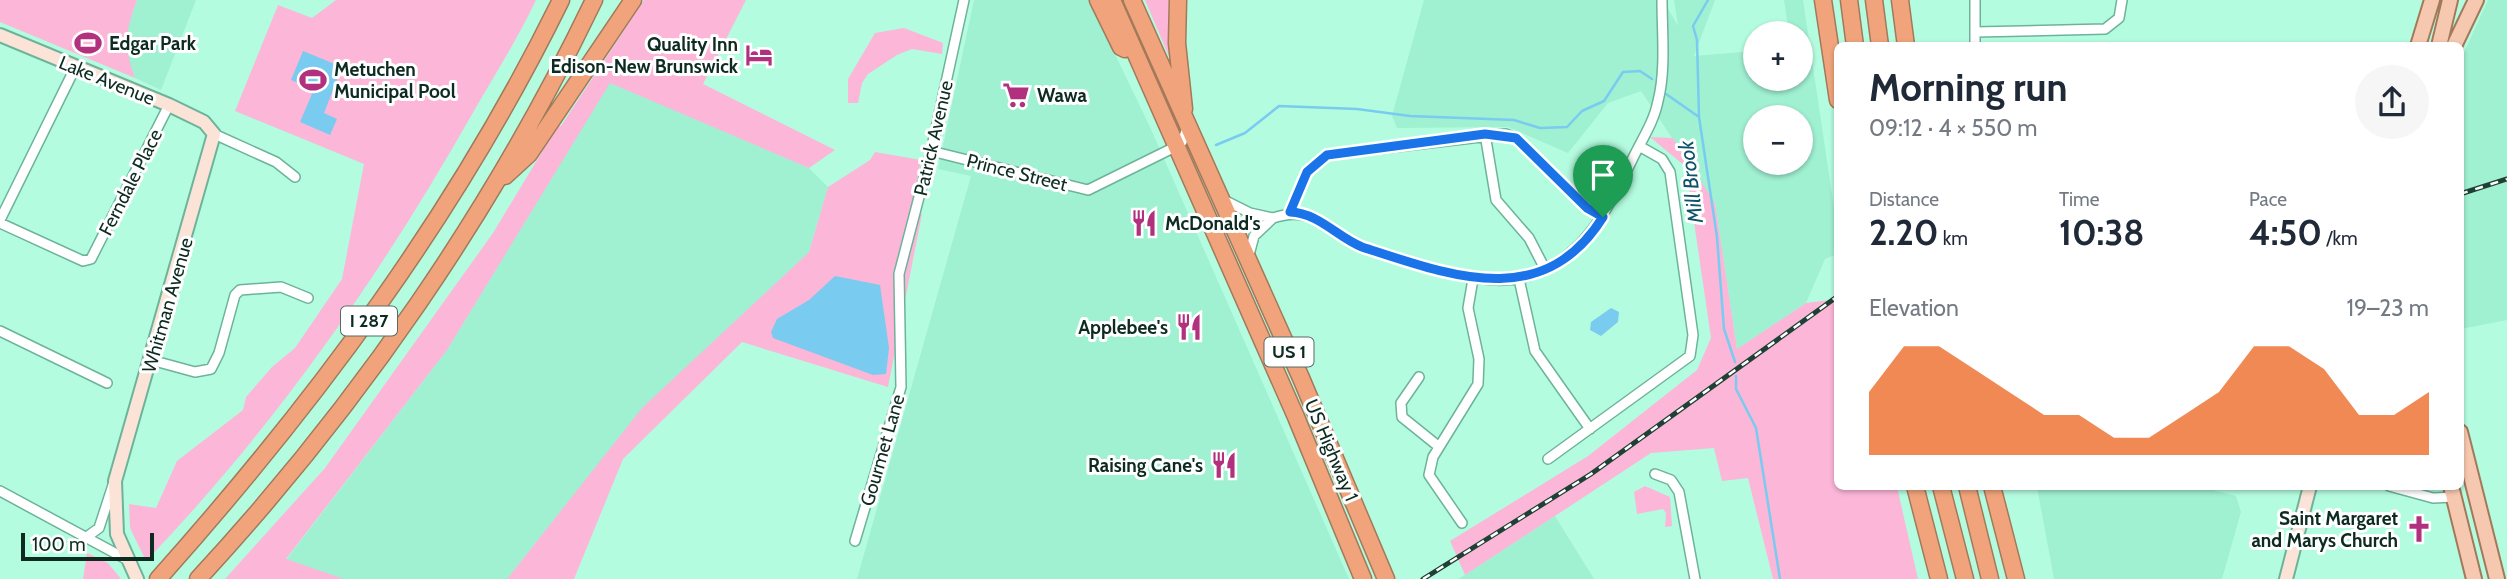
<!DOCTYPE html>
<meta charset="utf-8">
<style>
body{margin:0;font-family:Cabin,sans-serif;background:#f6f6f7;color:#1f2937;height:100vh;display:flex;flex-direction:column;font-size:26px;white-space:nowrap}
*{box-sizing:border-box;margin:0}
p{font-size:23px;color:#747a83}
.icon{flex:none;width:38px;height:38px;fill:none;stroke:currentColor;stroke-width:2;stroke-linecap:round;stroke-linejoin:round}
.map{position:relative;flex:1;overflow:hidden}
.details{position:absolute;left:1834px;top:42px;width:630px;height:448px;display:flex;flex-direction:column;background:#fff;border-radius:10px;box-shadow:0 2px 5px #0004}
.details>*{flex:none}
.fabs{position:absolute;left:1743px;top:21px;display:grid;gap:14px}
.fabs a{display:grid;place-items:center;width:70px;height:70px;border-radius:50%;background:#fff;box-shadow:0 2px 5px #0004;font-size:35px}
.scale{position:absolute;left:21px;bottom:18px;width:133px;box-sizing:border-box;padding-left:7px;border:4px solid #0d2b21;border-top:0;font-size:19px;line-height:24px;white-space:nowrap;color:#0d2b21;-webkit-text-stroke:5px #fff;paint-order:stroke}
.pin{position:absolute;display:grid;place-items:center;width:60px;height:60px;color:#fff;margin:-72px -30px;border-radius:50% 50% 50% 0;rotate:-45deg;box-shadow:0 0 7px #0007}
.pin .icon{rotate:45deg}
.round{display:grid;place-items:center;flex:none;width:74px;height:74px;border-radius:37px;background:#f6f6f7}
.headline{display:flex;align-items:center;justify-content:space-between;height:119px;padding:0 35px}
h1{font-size:38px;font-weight:700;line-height:52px}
.stats{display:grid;grid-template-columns:repeat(3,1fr);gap:10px;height:119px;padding:7px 35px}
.stats div{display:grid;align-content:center}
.stats b{font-size:35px;font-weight:700}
.stats small{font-size:19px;font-weight:400}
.stats p{font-size:19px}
.chart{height:196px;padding:14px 35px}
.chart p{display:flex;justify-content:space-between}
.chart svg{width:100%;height:126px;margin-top:7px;fill:#ea580c;opacity:.7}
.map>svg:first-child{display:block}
</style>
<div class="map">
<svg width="2507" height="579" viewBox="0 0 2507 579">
<rect width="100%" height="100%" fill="#b4fce0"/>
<!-- built -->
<path fill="#a0f0d2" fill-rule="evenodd" d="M137,0H196L161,90L135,78L125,51V35Z
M974,0H1089L1150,127L1349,579H857L971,176L938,169Z
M1424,0H1663L1678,26L1674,0H1715L1694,56L1755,51V79H1801V33H1789L1784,0H1803L1837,228V254L1825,259L1806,303L1737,349L1715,203L1641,91L1608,103L1568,153L1508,127L1397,128L1392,116ZM1755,117H1801V163H1755Z
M2488,0H2507V320L2461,329V59Z
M610,82L809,168L828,187L809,252L642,409L507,579H343L286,560L447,350Z
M2037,487H2201L2236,496L2241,512L2222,579H2054Z
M1555,516L1594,579H1458L1465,575Z"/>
<!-- green -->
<path fill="#fcb6d8" d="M0,0H137C125,34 123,44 135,78L0,22Z
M336,0H536C517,40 493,78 471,116C381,275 273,429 146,561L130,528L129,504L156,508L177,461L243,410L246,397L272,367L295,348L342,279L364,164L235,111L278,5L312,18Z
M644,0H746L703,84L835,150L809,168L610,83L447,350L286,559L344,579H225L325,468L493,233L557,127L561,126Z
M1145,0H1172L1171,61Z
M904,28L943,43L942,54L912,49L897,55L868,74L862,83L858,103H848V79L875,33Z
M1650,137L1673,138L1715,203L1737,349L1806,303L1837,299L1838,486L1897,487L1918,579H1773L1748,478L1722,481L1714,448L1651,453L1465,575L1450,541L1588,456L1697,370L1711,338L1686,167Z
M875,152L921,160L911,212L922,214L888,387L742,342L623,459L574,579H507L642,408L809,252L828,187L870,160Z
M1645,486L1670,497L1672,526L1665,527L1666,513L1663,509L1637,514L1634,492Z
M87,553L108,563L121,579H83Z"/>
<!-- water -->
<path fill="#79cbef" d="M303,51L342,67L324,113L337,119L330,135L300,122L314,89L291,80Z
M835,276L880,285L889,348L886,374L873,375L773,338L771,332L777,319L809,300Z
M1611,308L1619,312L1618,322L1601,336L1590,330L1591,322Z"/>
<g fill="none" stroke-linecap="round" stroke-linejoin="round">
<!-- stream -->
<path stroke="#79cbef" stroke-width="2.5" d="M1708,0L1693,26L1697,40L1699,117L1717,237L1724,329L1735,362
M1666,94L1699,117
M1216,145L1245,133L1279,106L1357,109L1410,116L1514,120L1540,128L1567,127L1582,111L1604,101L1623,72L1640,71L1652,79
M1736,376V389L1756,428L1780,579"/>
<defs>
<path id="street" d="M1975,0V46
M1975,32L2105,29L2119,18L2122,0
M214,134L276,162L295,177
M1485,134L1496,200L1529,238L1545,269
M931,151L1088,190L1177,146L1182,142L1187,128
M1222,199L1250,213L1273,218L1254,236L1249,255
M1290,212L1307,172L1327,155L1506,134L1516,138L1587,208L1603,217
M1273,218C1317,203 1327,235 1364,248C1404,261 1480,288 1520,278C1582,264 1606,212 1632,160C1641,141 1654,122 1658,101C1666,70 1662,32 1662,0
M0,220L75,68
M0,223L83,261L91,259L169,105
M1519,279L1535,351L1590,429
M0,331L107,383
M151,360L195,372L211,369L219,353L235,295L240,290L281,287L308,298
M1419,377L1401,403L1402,417L1438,446
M1548,459L1690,356L1693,335L1670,172L1662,159L1639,146
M1655,474L1671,480L1679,492L1695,579
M2389,486L2433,498L2454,497
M0,491L126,559
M1462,523L1429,475L1433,457L1478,384L1479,359L1468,308L1473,279
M88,536L99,528L113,485
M855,541L901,387L899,274L931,151L964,0"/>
<path id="secondary" d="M0,35L169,105L204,122L214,134L115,481L117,534L137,579
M2286,579L2310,486"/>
<path id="primary" d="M2418,46L2432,0
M2439,46L2450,0
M2454,46L2476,0
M2460,432L2497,579
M2451,486L2474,579"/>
<path id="highway" d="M1098,0L1121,47L1125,49
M1112,0L1296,417L1363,579
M1132,0L1301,378L1386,579
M1178,0L1177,43L1184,109
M1823,0L1838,100
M1849,0L1855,46
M1874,0L1880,46
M1900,0L1906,46
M505,176L529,154L633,0
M1915,486L1939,579
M1941,486L1965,579
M1967,486L1990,579
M1992,486L2016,579
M158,579C316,402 456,214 561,0
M198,579C357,407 493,211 594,0"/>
</defs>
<!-- street casing -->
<use href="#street" stroke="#6db39a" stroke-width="12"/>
<!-- secondary casing -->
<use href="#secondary" stroke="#6db39a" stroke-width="16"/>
<!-- primary casing -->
<use href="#primary" stroke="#a17a5c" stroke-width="18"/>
<!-- highway casing -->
<use href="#highway" stroke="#a17a5c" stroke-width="19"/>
<!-- street -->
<use href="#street" stroke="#fff" stroke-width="9"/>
<!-- secondary -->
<use href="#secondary" stroke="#fbe4d7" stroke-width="12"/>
<!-- primary -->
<use href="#primary" stroke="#f7c8b0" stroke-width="14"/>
<!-- highway -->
<use href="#highway" stroke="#f1a47b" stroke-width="16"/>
<defs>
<path id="rail" d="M2460,194L2507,179
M1423,579L1591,474L1838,296"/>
</defs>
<!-- rail casing -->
<use href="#rail" stroke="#1f4135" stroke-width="5"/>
<!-- rail -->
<use href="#rail" stroke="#fff" stroke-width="2.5" stroke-dasharray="8" stroke-linecap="butt"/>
</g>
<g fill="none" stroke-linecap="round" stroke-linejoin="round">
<defs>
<path id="route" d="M1485,134L1516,138L1587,208L1603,217C1543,313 1449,275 1362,247C1337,237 1319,213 1290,212L1307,172L1327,155Z"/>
</defs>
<!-- route casing -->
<use href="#route" stroke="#fff" stroke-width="14"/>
<!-- route -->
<use href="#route" stroke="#1a73e8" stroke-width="9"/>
</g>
<!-- icons -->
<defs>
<symbol id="stadium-bare" viewBox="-9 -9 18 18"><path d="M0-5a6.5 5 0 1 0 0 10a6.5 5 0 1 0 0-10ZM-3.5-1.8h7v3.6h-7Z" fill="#b2317e" stroke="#fff" stroke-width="2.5" paint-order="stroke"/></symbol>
<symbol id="hotel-bare" viewBox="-9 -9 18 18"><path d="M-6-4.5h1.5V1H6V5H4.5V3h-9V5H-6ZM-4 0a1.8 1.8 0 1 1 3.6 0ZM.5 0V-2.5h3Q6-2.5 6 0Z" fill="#b2317e" stroke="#fff" stroke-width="2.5" paint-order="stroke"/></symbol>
<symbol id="supermarket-bare" viewBox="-9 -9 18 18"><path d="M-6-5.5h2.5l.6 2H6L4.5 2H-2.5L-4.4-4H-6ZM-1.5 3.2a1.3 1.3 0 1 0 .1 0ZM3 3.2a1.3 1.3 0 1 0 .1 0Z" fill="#b2317e" stroke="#fff" stroke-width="2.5" paint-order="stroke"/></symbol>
<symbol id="restaurant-bare" viewBox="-9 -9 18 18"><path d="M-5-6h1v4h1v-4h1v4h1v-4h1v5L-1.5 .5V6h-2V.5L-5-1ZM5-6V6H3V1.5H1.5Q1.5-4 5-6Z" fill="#b2317e" stroke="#fff" stroke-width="2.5" paint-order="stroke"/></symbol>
<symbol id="church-bare" viewBox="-9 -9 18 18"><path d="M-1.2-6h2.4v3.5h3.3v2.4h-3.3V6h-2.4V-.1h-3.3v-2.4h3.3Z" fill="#b2317e" stroke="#fff" stroke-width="2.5" paint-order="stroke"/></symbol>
</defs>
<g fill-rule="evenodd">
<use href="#stadium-bare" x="69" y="24" width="38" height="38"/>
<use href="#hotel-bare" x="740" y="36" width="38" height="38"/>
<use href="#stadium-bare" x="294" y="61" width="38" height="38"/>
<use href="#supermarket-bare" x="997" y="76" width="38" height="38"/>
<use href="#restaurant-bare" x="1125" y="204" width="38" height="38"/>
<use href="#restaurant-bare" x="1170" y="308" width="38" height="38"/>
<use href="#restaurant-bare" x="1205" y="446" width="38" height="38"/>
<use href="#church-bare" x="2400" y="510" width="38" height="38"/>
</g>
<g text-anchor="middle" stroke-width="6" stroke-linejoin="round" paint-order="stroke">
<!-- shield labels -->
<g fill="#fff" stroke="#566b64" stroke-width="2">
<rect x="341" y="306.5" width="56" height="29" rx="5"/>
<rect x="1264.5" y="337.5" width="49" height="29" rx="5"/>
</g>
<g font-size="18" font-weight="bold" fill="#0d2b21">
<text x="369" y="327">I 287</text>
<text x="1289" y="358">US 1</text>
</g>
<!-- poi labels -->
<g font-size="19" font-weight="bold" fill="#0d2b21" stroke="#fff" text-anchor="start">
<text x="109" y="50">Edgar Park</text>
<text x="738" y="51" text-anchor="end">Quality Inn<tspan x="738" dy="22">Edison-New Brunswick</tspan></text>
<text x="334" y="76">Metuchen<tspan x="334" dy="22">Municipal Pool</tspan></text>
<text x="1037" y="102">Wawa</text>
<text x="1165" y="230">McDonald's</text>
<text x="1168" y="334" text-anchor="end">Applebee's</text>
<text x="1203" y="472" text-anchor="end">Raising Cane's</text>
<text x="2398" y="525" text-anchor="end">Saint Margaret<tspan x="2398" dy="22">and Marys Church</tspan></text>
</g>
<!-- street labels -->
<g font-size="19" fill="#0d2b21" stroke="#fff">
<text transform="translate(107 80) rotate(22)" y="7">Lake Avenue</text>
<text transform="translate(933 138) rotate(-77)" y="7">Patrick Avenue</text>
<text transform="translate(1017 172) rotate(14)" y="7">Prince Street</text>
<text transform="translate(130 182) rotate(-63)" y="7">Ferndale Place</text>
<text transform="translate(167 305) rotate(-74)" y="7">Whitman Avenue</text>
<text transform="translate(882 450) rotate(-74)" y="7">Gourmet Lane</text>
<text transform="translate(1332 450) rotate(67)" y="7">US Highway 1</text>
</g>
<!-- water labels -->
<g font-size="21" font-style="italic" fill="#0e526b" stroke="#fff">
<text transform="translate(1691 182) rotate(-97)" y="7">Mill Brook</text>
</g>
</g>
</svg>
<div class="fabs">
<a>+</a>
<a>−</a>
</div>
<div class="scale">100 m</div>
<div class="pin" style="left:1603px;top:217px;background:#1e9e55"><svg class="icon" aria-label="arrive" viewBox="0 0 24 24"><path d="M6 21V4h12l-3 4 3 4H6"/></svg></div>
<section class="details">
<div class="headline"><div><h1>Morning run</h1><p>09:12 · 4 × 550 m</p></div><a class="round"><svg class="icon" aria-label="share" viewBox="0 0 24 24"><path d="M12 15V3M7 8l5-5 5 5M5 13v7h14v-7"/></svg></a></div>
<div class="stats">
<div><p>Distance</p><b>2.20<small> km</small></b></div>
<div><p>Time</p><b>10:38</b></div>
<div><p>Pace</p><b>4:50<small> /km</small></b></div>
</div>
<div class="chart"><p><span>Elevation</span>19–23 m</p>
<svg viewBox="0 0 160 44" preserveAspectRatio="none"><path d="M0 44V22L10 6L20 6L30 14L40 22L50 30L60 30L70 38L80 38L90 30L100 22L110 6L120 6L130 14L140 30L150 30L160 22V44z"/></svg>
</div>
</section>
</div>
